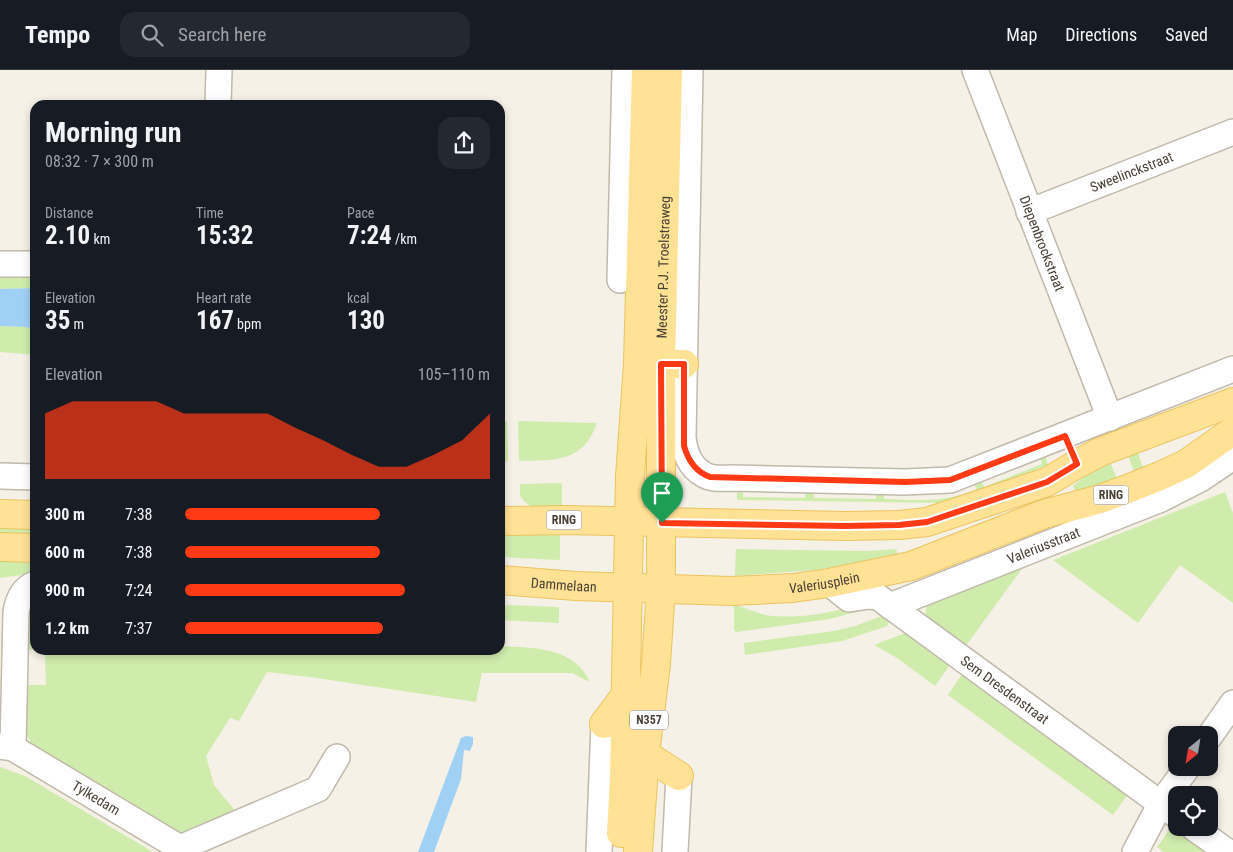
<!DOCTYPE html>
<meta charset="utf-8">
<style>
body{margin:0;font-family:"Roboto Condensed",sans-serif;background:#242831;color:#f1f3f6;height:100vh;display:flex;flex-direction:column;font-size:19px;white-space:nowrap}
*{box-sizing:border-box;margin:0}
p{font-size:16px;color:#9ea1a6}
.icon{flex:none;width:28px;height:28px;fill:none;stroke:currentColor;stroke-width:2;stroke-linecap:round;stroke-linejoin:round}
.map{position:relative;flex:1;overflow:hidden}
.sheet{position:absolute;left:30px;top:30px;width:475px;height:555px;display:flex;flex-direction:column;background:#171b24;border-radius:15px;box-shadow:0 2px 8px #0003}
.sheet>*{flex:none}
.needle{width:32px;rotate:210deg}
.tools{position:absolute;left:1168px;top:656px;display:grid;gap:10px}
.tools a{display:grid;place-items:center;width:50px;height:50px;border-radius:10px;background:#171b24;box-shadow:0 2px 8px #0003;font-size:25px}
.pin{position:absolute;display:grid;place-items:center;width:42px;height:42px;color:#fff;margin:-51px -21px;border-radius:50% 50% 50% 0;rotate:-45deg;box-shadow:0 0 5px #0007}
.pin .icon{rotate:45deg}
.round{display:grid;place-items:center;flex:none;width:52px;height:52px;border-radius:15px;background:#242831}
.overview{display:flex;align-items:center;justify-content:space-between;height:85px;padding:0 15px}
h1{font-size:28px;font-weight:700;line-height:38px}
.metrics{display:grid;grid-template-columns:repeat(3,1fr);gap:8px;height:85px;padding:5px 15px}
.metrics div{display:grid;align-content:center}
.metrics b{font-size:25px;font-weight:700}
.metrics small{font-size:14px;font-weight:400}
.metrics p{font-size:14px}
.chart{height:140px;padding:10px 15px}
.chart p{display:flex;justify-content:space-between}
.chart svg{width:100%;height:90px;margin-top:5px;fill:#ff3a14;opacity:.7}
ul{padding:0 15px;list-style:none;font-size:16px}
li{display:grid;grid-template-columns:80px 60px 1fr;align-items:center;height:38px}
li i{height:12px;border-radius:6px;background:#ff3a14}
header{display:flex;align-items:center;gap:30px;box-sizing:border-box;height:70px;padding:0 25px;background:#171b24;border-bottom:1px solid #363941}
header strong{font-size:24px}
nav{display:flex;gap:28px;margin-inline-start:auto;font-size:18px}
.search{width:350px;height:45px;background:#242831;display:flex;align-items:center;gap:12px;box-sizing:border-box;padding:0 18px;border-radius:15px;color:#9ea1a6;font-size:19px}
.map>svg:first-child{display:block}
</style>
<header>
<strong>Tempo</strong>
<div class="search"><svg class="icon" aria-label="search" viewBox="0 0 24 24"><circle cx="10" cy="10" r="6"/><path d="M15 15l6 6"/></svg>Search here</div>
<nav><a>Map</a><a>Directions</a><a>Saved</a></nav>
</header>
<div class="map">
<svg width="1233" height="782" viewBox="0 0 1233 782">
<rect width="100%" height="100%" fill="#f5f1e7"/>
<!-- green -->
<path fill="#cfecad" d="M0,202L35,203V218L0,219Z
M0,256L25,257L35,259V285L0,282Z
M500,351H507L508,391L500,392Z
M518,351L597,353C583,393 555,390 519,391Z
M1139,378C1138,387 1141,394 1147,402L1136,407L1126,380Z
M1038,383H1044L1048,395L989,419L942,433L737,430V414L743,415V427L805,428L806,419H814V428L876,429L877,421H884V429C920,430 942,433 976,420L974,412L981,409L984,417L1042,394Z
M1106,388L1109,389L1119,414L1077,427L1073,416Z
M561,413L562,415V438C546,438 528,442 520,425V414Z
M1225,422L1233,443V533L1180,495L1138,553L1053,490Z
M0,458L35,459V466H0Z
M500,464H560V490L500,487Z
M736,479L868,481L896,479L898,486L815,500L735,506Z
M0,492H35V503L0,508Z
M1024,496L965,577L925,546L926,538L933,531Z
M30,534H35V580H27L28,541Z
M734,534C747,539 759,544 772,546C799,548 832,544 858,534L860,541L830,549L736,562L734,560Z
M509,535L559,537V553L500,550V537Z
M885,545L889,552L887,556L842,571L745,585L744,573L834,561L855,556Z
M905,563L950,595L935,616L897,588L874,575Z
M500,576C533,578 574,576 590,612L572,603H482L476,632L310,607L267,602L239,651L230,648L206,686L214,715L233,738L236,743L182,764L177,763L34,678L27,665L26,659V615H46L45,581L35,580H500Z
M962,604L1128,724L1113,745L948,625Z
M0,697L25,706L153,782H0Z
M1172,756L1208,782H1164L1157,777Z"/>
<!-- water -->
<path fill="#a0d1f5" d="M35,218V259L25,257L0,256V219Z
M466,666L473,667V674L470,681L464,680L461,709L434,782H418L461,668Z"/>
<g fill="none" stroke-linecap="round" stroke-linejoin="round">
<defs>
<g id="minor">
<path d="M690,0L683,367C684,381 690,397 703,404C711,410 724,408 734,408L905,412L950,410L1233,299"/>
<path id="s1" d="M975,0L1110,348"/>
<path d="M218,35L219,0"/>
<path id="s2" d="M1029,142L1233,62"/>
<path d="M0,194H35"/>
<path d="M620,210L625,0"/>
<path d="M0,406L35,407"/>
<path id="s3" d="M829,513L849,529L869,526L878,527L1176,745"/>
<path id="s4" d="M890,536L1161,429L1202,408L1233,387"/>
<path d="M1209,667L1233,633"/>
<path id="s5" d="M0,676L13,678L180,778"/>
<path d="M13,678L16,542C18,530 22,519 35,514"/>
<path d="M1194,758L1228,782"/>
<path d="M179,782L180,778L318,719L337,687"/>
<path d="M599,782L604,654"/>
<path d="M675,782L679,706"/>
<path d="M1135,782L1161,733L1187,698"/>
</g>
<g id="major">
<path d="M661,294H684"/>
<path d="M0,444L35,445"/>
<path d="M500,451L566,450L845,456L899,455L927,452L1047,412L1077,394L1100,382L1233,332"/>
<path d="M0,477L35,478"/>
<path id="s6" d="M500,510L576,516L731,521L793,518L829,513L911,496L1044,444L1097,430L1125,420L1160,406L1186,394L1233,361"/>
<path d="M604,654L625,626"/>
<path d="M645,684L679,706"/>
<path d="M621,763L624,709L630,406L638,294L646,0"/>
<path id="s7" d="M638,782L645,684L656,594L661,518V294L668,0"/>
</g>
</defs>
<!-- minor casing -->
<use href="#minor" stroke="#c1b9a9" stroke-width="28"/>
<!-- major casing -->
<use href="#major" stroke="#ecc35e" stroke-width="30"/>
<!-- minor -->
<use href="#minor" stroke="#fff" stroke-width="25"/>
<!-- major -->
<use href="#major" stroke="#ffe296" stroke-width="28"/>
</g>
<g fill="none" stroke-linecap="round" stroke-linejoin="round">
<defs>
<path id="route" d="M661,294H684V376C688,390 696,402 710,407L905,412L950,410L1065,366L1077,394L1047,412L927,452L899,455L845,456L662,453Z"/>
</defs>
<!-- route casing -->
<use href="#route" stroke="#fff" stroke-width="10"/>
<!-- route -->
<use href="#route" stroke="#ff3a14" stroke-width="6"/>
</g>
<g text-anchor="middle" stroke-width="4.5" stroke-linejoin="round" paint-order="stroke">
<!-- shield labels -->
<g fill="#fff" stroke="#807a72" stroke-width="1">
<rect x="1093.5" y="415.5" width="35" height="19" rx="4"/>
<rect x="546.5" y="440.5" width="35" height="19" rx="4"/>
<rect x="630" y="640.5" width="38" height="19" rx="4"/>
</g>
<g font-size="12" font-weight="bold" fill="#494136">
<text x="1111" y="429">RING</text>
<text x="564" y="454">RING</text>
<text x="649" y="654">N357</text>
</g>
<!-- street labels -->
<g font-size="14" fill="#494136" stroke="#fff">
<text dy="5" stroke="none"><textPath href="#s2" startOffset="110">Sweelinckstraat</textPath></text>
<text dy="5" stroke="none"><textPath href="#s1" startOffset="186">Diepenbrockstraat</textPath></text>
<text dy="5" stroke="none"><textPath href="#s7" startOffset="586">Meester P.J. Troelstraweg</textPath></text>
<text dy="5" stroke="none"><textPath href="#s4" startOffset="165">Valeriusstraat</textPath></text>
<text dy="5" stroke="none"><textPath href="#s6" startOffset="325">Valeriusplein</textPath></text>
<text dy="5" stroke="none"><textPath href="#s6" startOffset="64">Dammelaan</textPath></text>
<text dy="5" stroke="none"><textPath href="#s3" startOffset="212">Sem Dresdenstraat</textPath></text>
<text dy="5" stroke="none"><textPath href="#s5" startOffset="110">Tylkedam</textPath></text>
</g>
</g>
</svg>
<div class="tools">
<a><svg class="needle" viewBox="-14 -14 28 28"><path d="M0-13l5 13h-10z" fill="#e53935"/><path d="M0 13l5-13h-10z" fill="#9ea1a6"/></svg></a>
<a><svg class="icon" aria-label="locate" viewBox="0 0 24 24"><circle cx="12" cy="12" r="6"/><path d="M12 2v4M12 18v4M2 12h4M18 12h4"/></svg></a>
</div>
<div class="pin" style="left:662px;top:453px;background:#1e9e55"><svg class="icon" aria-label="arrive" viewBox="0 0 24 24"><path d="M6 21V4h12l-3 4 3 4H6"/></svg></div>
<section class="sheet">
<div class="overview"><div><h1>Morning run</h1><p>08:32 · 7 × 300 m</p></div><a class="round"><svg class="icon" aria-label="share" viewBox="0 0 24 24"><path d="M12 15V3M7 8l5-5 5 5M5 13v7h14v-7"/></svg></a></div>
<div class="metrics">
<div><p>Distance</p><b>2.10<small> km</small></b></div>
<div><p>Time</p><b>15:32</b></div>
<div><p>Pace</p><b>7:24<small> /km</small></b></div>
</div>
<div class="metrics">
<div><p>Elevation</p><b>35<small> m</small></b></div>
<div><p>Heart rate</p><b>167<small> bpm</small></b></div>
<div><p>kcal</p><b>130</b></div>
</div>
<div class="chart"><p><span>Elevation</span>105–110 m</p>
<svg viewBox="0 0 160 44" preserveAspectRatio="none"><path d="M0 44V12L10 6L20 6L30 6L40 6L50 12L60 12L70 12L80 12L90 19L100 25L110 32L120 38L130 38L140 32L150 25L160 12V44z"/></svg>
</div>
<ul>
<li><b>300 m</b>7:38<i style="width:64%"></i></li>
<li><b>600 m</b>7:38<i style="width:64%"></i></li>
<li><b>900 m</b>7:24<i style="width:72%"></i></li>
<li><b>1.2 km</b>7:37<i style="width:65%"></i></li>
</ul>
</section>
</div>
